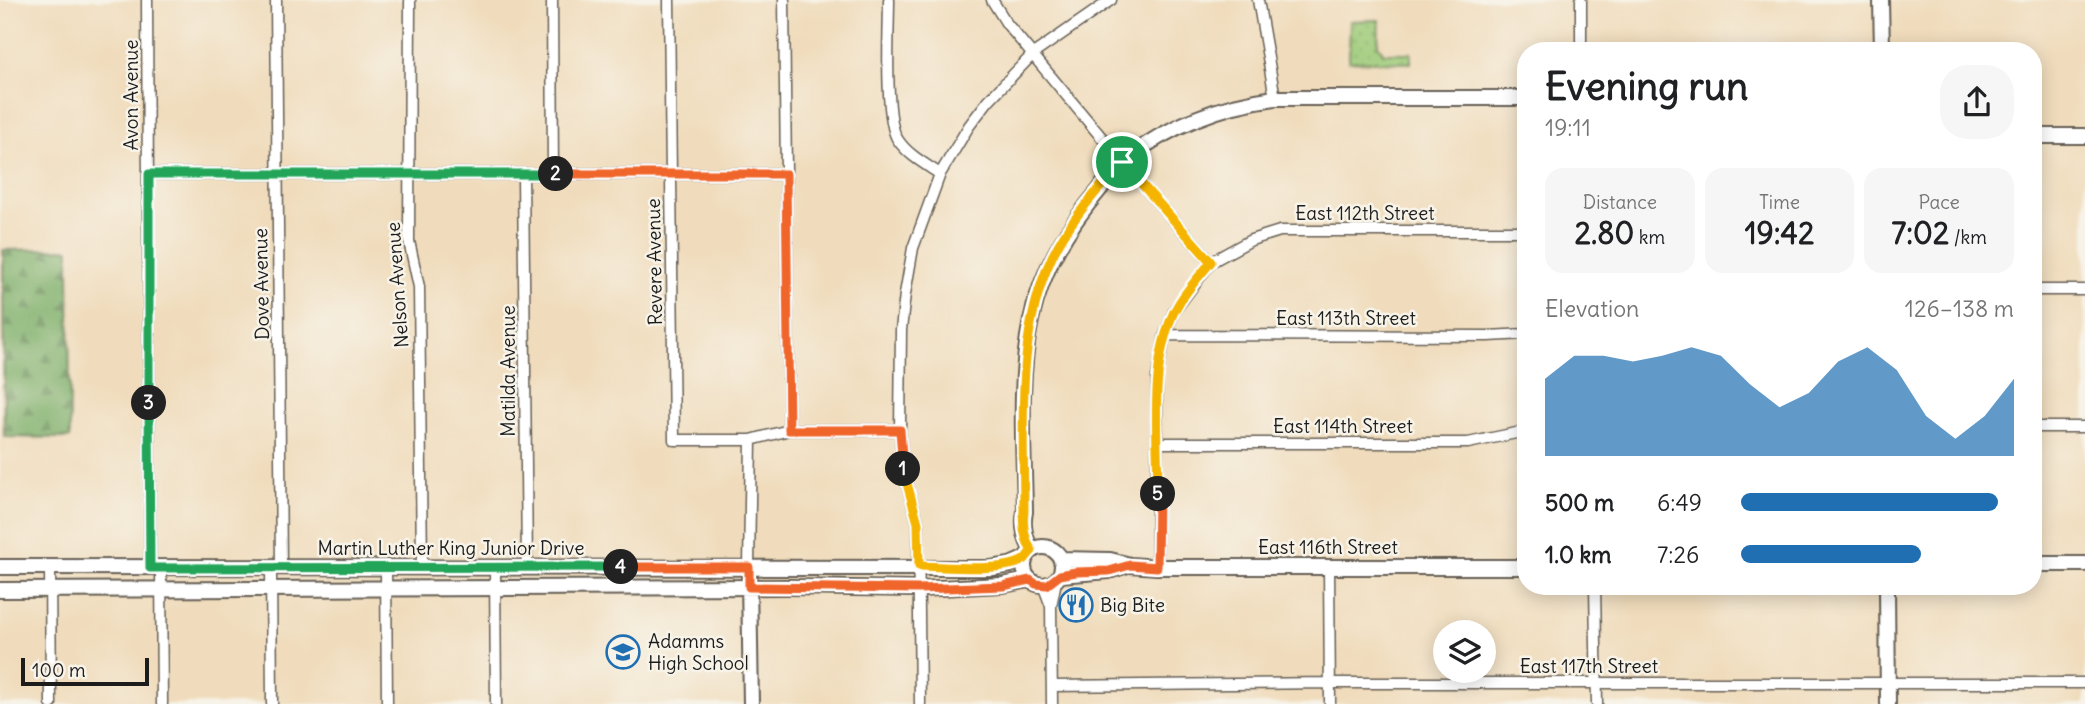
<!DOCTYPE html>
<meta charset="utf-8">
<style>
body{margin:0;font-family:Delius,sans-serif;background:#f6f6f6;color:#202124;height:100vh;display:flex;flex-direction:column;font-size:26px;white-space:nowrap}
*{box-sizing:border-box;margin:0}
p{font-size:23px;color:#757577}
.icon{flex:none;width:38px;height:38px;fill:none;stroke:currentColor;stroke-width:2;stroke-linecap:round;stroke-linejoin:round}
.map{position:relative;flex:1;overflow:hidden}
.panel{position:absolute;left:1517px;top:42px;width:525px;height:553px;display:flex;flex-direction:column;background:#fff;border-radius:28px;box-shadow:0 4px 18px #0003}
.panel>*{flex:none}
.controls{position:absolute;left:1433px;top:620px;display:grid;gap:14px}
.controls a{display:grid;place-items:center;width:63px;height:63px;border-radius:50%;background:#fff;box-shadow:0 4px 18px #0003;font-size:35px}
.scale{position:absolute;left:21px;bottom:18px;width:128px;box-sizing:border-box;padding-left:7px;border:4px solid #1c1c1c;border-top:0;font-size:19px;line-height:24px;white-space:nowrap;color:#1c1c1c;-webkit-text-stroke:5px #f7f3e8;paint-order:stroke}
.pin{position:absolute;display:grid;place-items:center;width:60px;height:60px;color:#fff;margin:-30px;border:4px solid #fff;border-radius:50%;box-shadow:0 2px 7px #0007}
.km{position:absolute;width:35px;height:35px;margin:-18px;border-radius:50%;background:#222;color:#fff;font-size:19px;line-height:35px;text-align:center}
.round{display:grid;place-items:center;flex:none;width:74px;height:74px;border-radius:28px;background:#f6f6f6}
.summary{display:flex;align-items:center;justify-content:space-between;height:119px;padding:0 28px}
h1{font-size:38px;font-weight:700;line-height:52px}
.figures{display:grid;grid-template-columns:repeat(3,1fr);gap:10px;height:119px;padding:7px 28px}
.figures div{display:grid;align-content:center;border-radius:18px;background:#f6f6f6;text-align:center}
.figures b{font-size:30px;font-weight:700}
.figures small{font-size:19px;font-weight:400}
.figures p{font-size:19px}
.chart{height:196px;padding:14px 28px}
.chart p{display:flex;justify-content:space-between}
.chart svg{width:100%;height:126px;margin-top:7px;fill:#1f6fb2;opacity:.7}
ul{padding:0 28px;list-style:none;font-size:23px}
li{display:grid;grid-template-columns:112px 84px 1fr;align-items:center;height:52px}
li i{height:18px;border-radius:9px;background:#1f6fb2}
.map>svg:first-child{display:block}
</style>
<div class="map">
<svg width="2085" height="704" viewBox="0 0 2085 704">
<defs>
<pattern id="forest-firs" width="22" height="20" patternUnits="userSpaceOnUse" patternTransform="scale(1.75)"><rect width="22" height="20" fill="#7eaf69"/><path d="M5 1l3.5 6h-7zM16 11l3.5 6h-7z" fill="#668e56"/></pattern>
<pattern id="park-dots" width="8" height="8" patternUnits="userSpaceOnUse" patternTransform="scale(1.75)"><rect width="8" height="8" fill="#9ecb79"/><path d="M2 2h.1M6 6h.1" fill="none" stroke="#88ae68" stroke-width="1.8" stroke-linecap="round"/></pattern>
</defs>
<rect width="100%" height="100%" fill="#f7f3e8"/>
<filter id="ink" filterUnits="userSpaceOnUse"><feTurbulence type="fractalNoise" baseFrequency=".0143" numOctaves="2"/><feDisplacementMap in="SourceGraphic" scale="14" xChannelSelector="R" yChannelSelector="G"/><feConvolveMatrix kernelMatrix="1 2 1 2 8 2 1 2 1" color-interpolation-filters="sRGB"/></filter>
<filter id="wash" filterUnits="userSpaceOnUse"><feTurbulence type="fractalNoise" baseFrequency=".00686" numOctaves="4" result="noise"/><feDisplacementMap in="SourceGraphic" scale="28" xChannelSelector="R" yChannelSelector="G"/><feGaussianBlur stdDeviation="1.57" result="paint"/><feColorMatrix in="noise" values="0 0 0 0 0 0 0 0 0 0 0 0 0 0 0 0 0 1.4 0 .05"/><feComposite in="paint" operator="in"/></filter>
<g filter="url(#wash)">
<rect width="100%" height="100%" fill="#f0dcbc"/>
<!-- forest -->
<path fill="url(#forest-firs)" stroke="#4d6642" stroke-width="2" d="M69,249L70,438L4,437L3,250Z"/>
<!-- park -->
<path fill="url(#park-dots)" stroke="#5d744a" stroke-width="2" d="M1379,20L1378,45L1384,53H1411V63L1349,61L1350,21Z"/>
</g>
<g filter="url(#ink)">
<g fill="none" stroke-linecap="round" stroke-linejoin="round">
<defs>
<path id="street" d="M147,0L150,568
M276,0L281,567
M410,0L409,241L419,287L422,567
M552,0L553,174
M669,0L674,440H751L789,430H900
M784,0L789,430
M889,0C889,29 884,120 898,140C908,155 925,164 940,174
M992,0L1007,24L1122,162L1211,262
M1258,0L1275,98
M1581,51V0
M149,174H786
M523,174L527,567
M2034,290H2085
M1165,335L1488,336L1526,334
M2034,427H2085
M1158,443H1468L1526,431
M1329,566L1330,704
M50,567L51,704
M271,567L272,704
M386,567L387,704
M495,567L496,704
M749,567L751,440
M1157,567V377L1165,335L1174,311L1211,262L1251,240L1280,231H1526
M161,568L162,704
M1043,585L1051,606
M1595,586L1597,704
M1052,686L1330,683H2085
M920,704L918,523L903,469L900,430L901,330L905,294L913,248L940,174L969,126L988,101L1033,54L1111,0
M1052,704L1051,606L1056,581"/>
<path id="secondary" d="M1881,0L1882,51
M2034,136H2085
M1024 566a19 19 0 1 1 38 0a19 19 0 1 1-38 0Z
M1032,550C1025,540 1022,524 1025,512C1024,448 1018,382 1031,320C1042,269 1067,228 1100,189C1107,179 1115,168 1124,160C1169,126 1220,105 1275,98H1526
M1061,559L1110,560L1130,565L1157,567H1526
M2034,564H2085
M0,567L991,568L1010,565L1026,558
M1060,575L1109,571L1128,565
M749,579L751,704
M1887,586L1888,704
M0,590L788,587L919,589L1003,585L1030,580"/>
</defs>
<!-- street casing -->
<use href="#street" stroke="#665f54" stroke-width="13"/>
<!-- secondary casing -->
<use href="#secondary" stroke="#665f54" stroke-width="18"/>
<!-- street -->
<use href="#street" stroke="#fff" stroke-width="10"/>
<!-- secondary -->
<use href="#secondary" stroke="#fff" stroke-width="14"/>
</g>
</g>
<g fill="none" stroke-linecap="round" stroke-linejoin="round" filter="url(#ink)">
<defs>
<path id="split-1" d="M903,469L918,523L919,566C942,566 1007,573 1025,559C1027,557 1029,553 1032,551C1025,540 1022,524 1024,512C1024,427 1015,336 1052,257C1069,221 1097,191 1122,162"/>
<path id="split-2" d="M556,174H786L789,430H900L903,469"/>
<path id="split-3" d="M149,403V174H556"/>
<path id="split-4" d="M149,403L150,568L621,567"/>
<path id="split-5" d="M621,567H749V587L919,589L1003,586L1030,580L1036,584L1047,585L1060,575L1076,572L1109,571L1130,565L1157,567L1158,494"/>
<path id="split-6" d="M1122,162L1211,262C1198,278 1182,295 1173,314C1149,369 1158,435 1158,494"/>
</defs>
<!-- split-1 casing -->
<use href="#split-1" stroke="#fff" stroke-width="14"/>
<!-- split-2 casing -->
<use href="#split-2" stroke="#fff" stroke-width="14"/>
<!-- split-3 casing -->
<use href="#split-3" stroke="#fff" stroke-width="14"/>
<!-- split-4 casing -->
<use href="#split-4" stroke="#fff" stroke-width="14"/>
<!-- split-5 casing -->
<use href="#split-5" stroke="#fff" stroke-width="14"/>
<!-- split-6 casing -->
<use href="#split-6" stroke="#fff" stroke-width="14"/>
<!-- split-1 -->
<use href="#split-1" stroke="#f5b400" stroke-width="9"/>
<!-- split-2 -->
<use href="#split-2" stroke="#f0652b" stroke-width="9"/>
<!-- split-3 -->
<use href="#split-3" stroke="#22a559" stroke-width="9"/>
<!-- split-4 -->
<use href="#split-4" stroke="#22a559" stroke-width="9"/>
<!-- split-5 -->
<use href="#split-5" stroke="#f0652b" stroke-width="9"/>
<!-- split-6 -->
<use href="#split-6" stroke="#f5b400" stroke-width="9"/>
</g>
<!-- icons -->
<defs>
<symbol id="restaurant-ring" viewBox="-11 -11 22 22"><circle r="9.5" fill="#f7f3e8" stroke="#1f6fb2" stroke-width="1.5"/><path d="M-5-6h1v4h1v-4h1v4h1v-4h1v5L-1.5 .5V6h-2V.5L-5-1ZM5-6V6H3V1.5H1.5Q1.5-4 5-6Z" fill="#1f6fb2"/></symbol>
<symbol id="school-ring" viewBox="-11 -11 22 22"><circle r="9.5" fill="#f7f3e8" stroke="#1f6fb2" stroke-width="1.5"/><path d="M0-5L7-2L0 1L-7-2ZM-4 1L0 2.5L4 1V4Q0 6-4 4Z" fill="#1f6fb2"/></symbol>
</defs>
<g fill-rule="evenodd">
<use href="#restaurant-ring" x="1057" y="586" width="38" height="38"/>
<use href="#school-ring" x="604" y="633" width="38" height="38"/>
</g>
<g text-anchor="middle" stroke-width="5" stroke-linejoin="round" paint-order="stroke">
<!-- street labels -->
<g font-size="19" fill="#1c1c1c" stroke="#f7f3e8">
<text transform="translate(131 95) rotate(-90)" y="7">Avon Avenue</text>
<text x="1365" y="220">East 112th Street</text>
<text transform="translate(654 262) rotate(-91)" y="7">Revere Avenue</text>
<text transform="translate(261 284) rotate(-91)" y="7">Dove Avenue</text>
<text transform="translate(397 285) rotate(-94)" y="7">Nelson Avenue</text>
<text x="1346" y="325">East 113th Street</text>
<text transform="translate(508 371) rotate(-90)" y="7">Matilda Avenue</text>
<text x="1343" y="433">East 114th Street</text>
<text x="1328" y="554">East 116th Street</text>
<text x="451" y="555">Martin Luther King Junior Drive</text>
<text x="1589" y="673">East 117th Street</text>
</g>
<!-- poi labels -->
<g font-size="19" fill="#1c1c1c" stroke="#f7f3e8" text-anchor="start">
<text x="1100" y="612">Big Bite</text>
<text x="648" y="648">Adamms<tspan x="648" dy="22">High School</tspan></text>
</g>
</g>
</svg>
<div class="controls">
<a><svg class="icon" aria-label="layers" viewBox="0 0 24 24"><path d="M12 4l9 5-9 5-9-5zM3 14l9 5 9-5"/></svg></a>
</div>
<div class="scale">100 m</div>
<div class="pin" style="left:1122px;top:162px;background:#1e9e55"><svg class="icon" aria-label="arrive" viewBox="0 0 24 24"><path d="M6 21V4h12l-3 4 3 4H6"/></svg></div>
<b class="km" style="left:903px;top:469px">1</b>
<b class="km" style="left:556px;top:174px">2</b>
<b class="km" style="left:149px;top:403px">3</b>
<b class="km" style="left:621px;top:567px">4</b>
<b class="km" style="left:1158px;top:494px">5</b>
<section class="panel">
<div class="summary"><div><h1>Evening run</h1><p>19:11</p></div><a class="round"><svg class="icon" aria-label="share" viewBox="0 0 24 24"><path d="M12 15V3M7 8l5-5 5 5M5 13v7h14v-7"/></svg></a></div>
<div class="figures">
<div><p>Distance</p><b>2.80<small> km</small></b></div>
<div><p>Time</p><b>19:42</b></div>
<div><p>Pace</p><b>7:02<small> /km</small></b></div>
</div>
<div class="chart"><p><span>Elevation</span>126–138 m</p>
<svg viewBox="0 0 160 44" preserveAspectRatio="none"><path d="M0 44V17L10 9L20 9L30 11L40 9L50 6L60 9L70 19L80 27L90 22L100 11L110 6L120 14L130 30L140 38L150 30L160 17V44z"/></svg>
</div>
<ul>
<li><b>500 m</b>6:49<i style="width:94%"></i></li>
<li><b>1.0 km</b>7:26<i style="width:66%"></i></li>
</ul>
</section>
</div>
